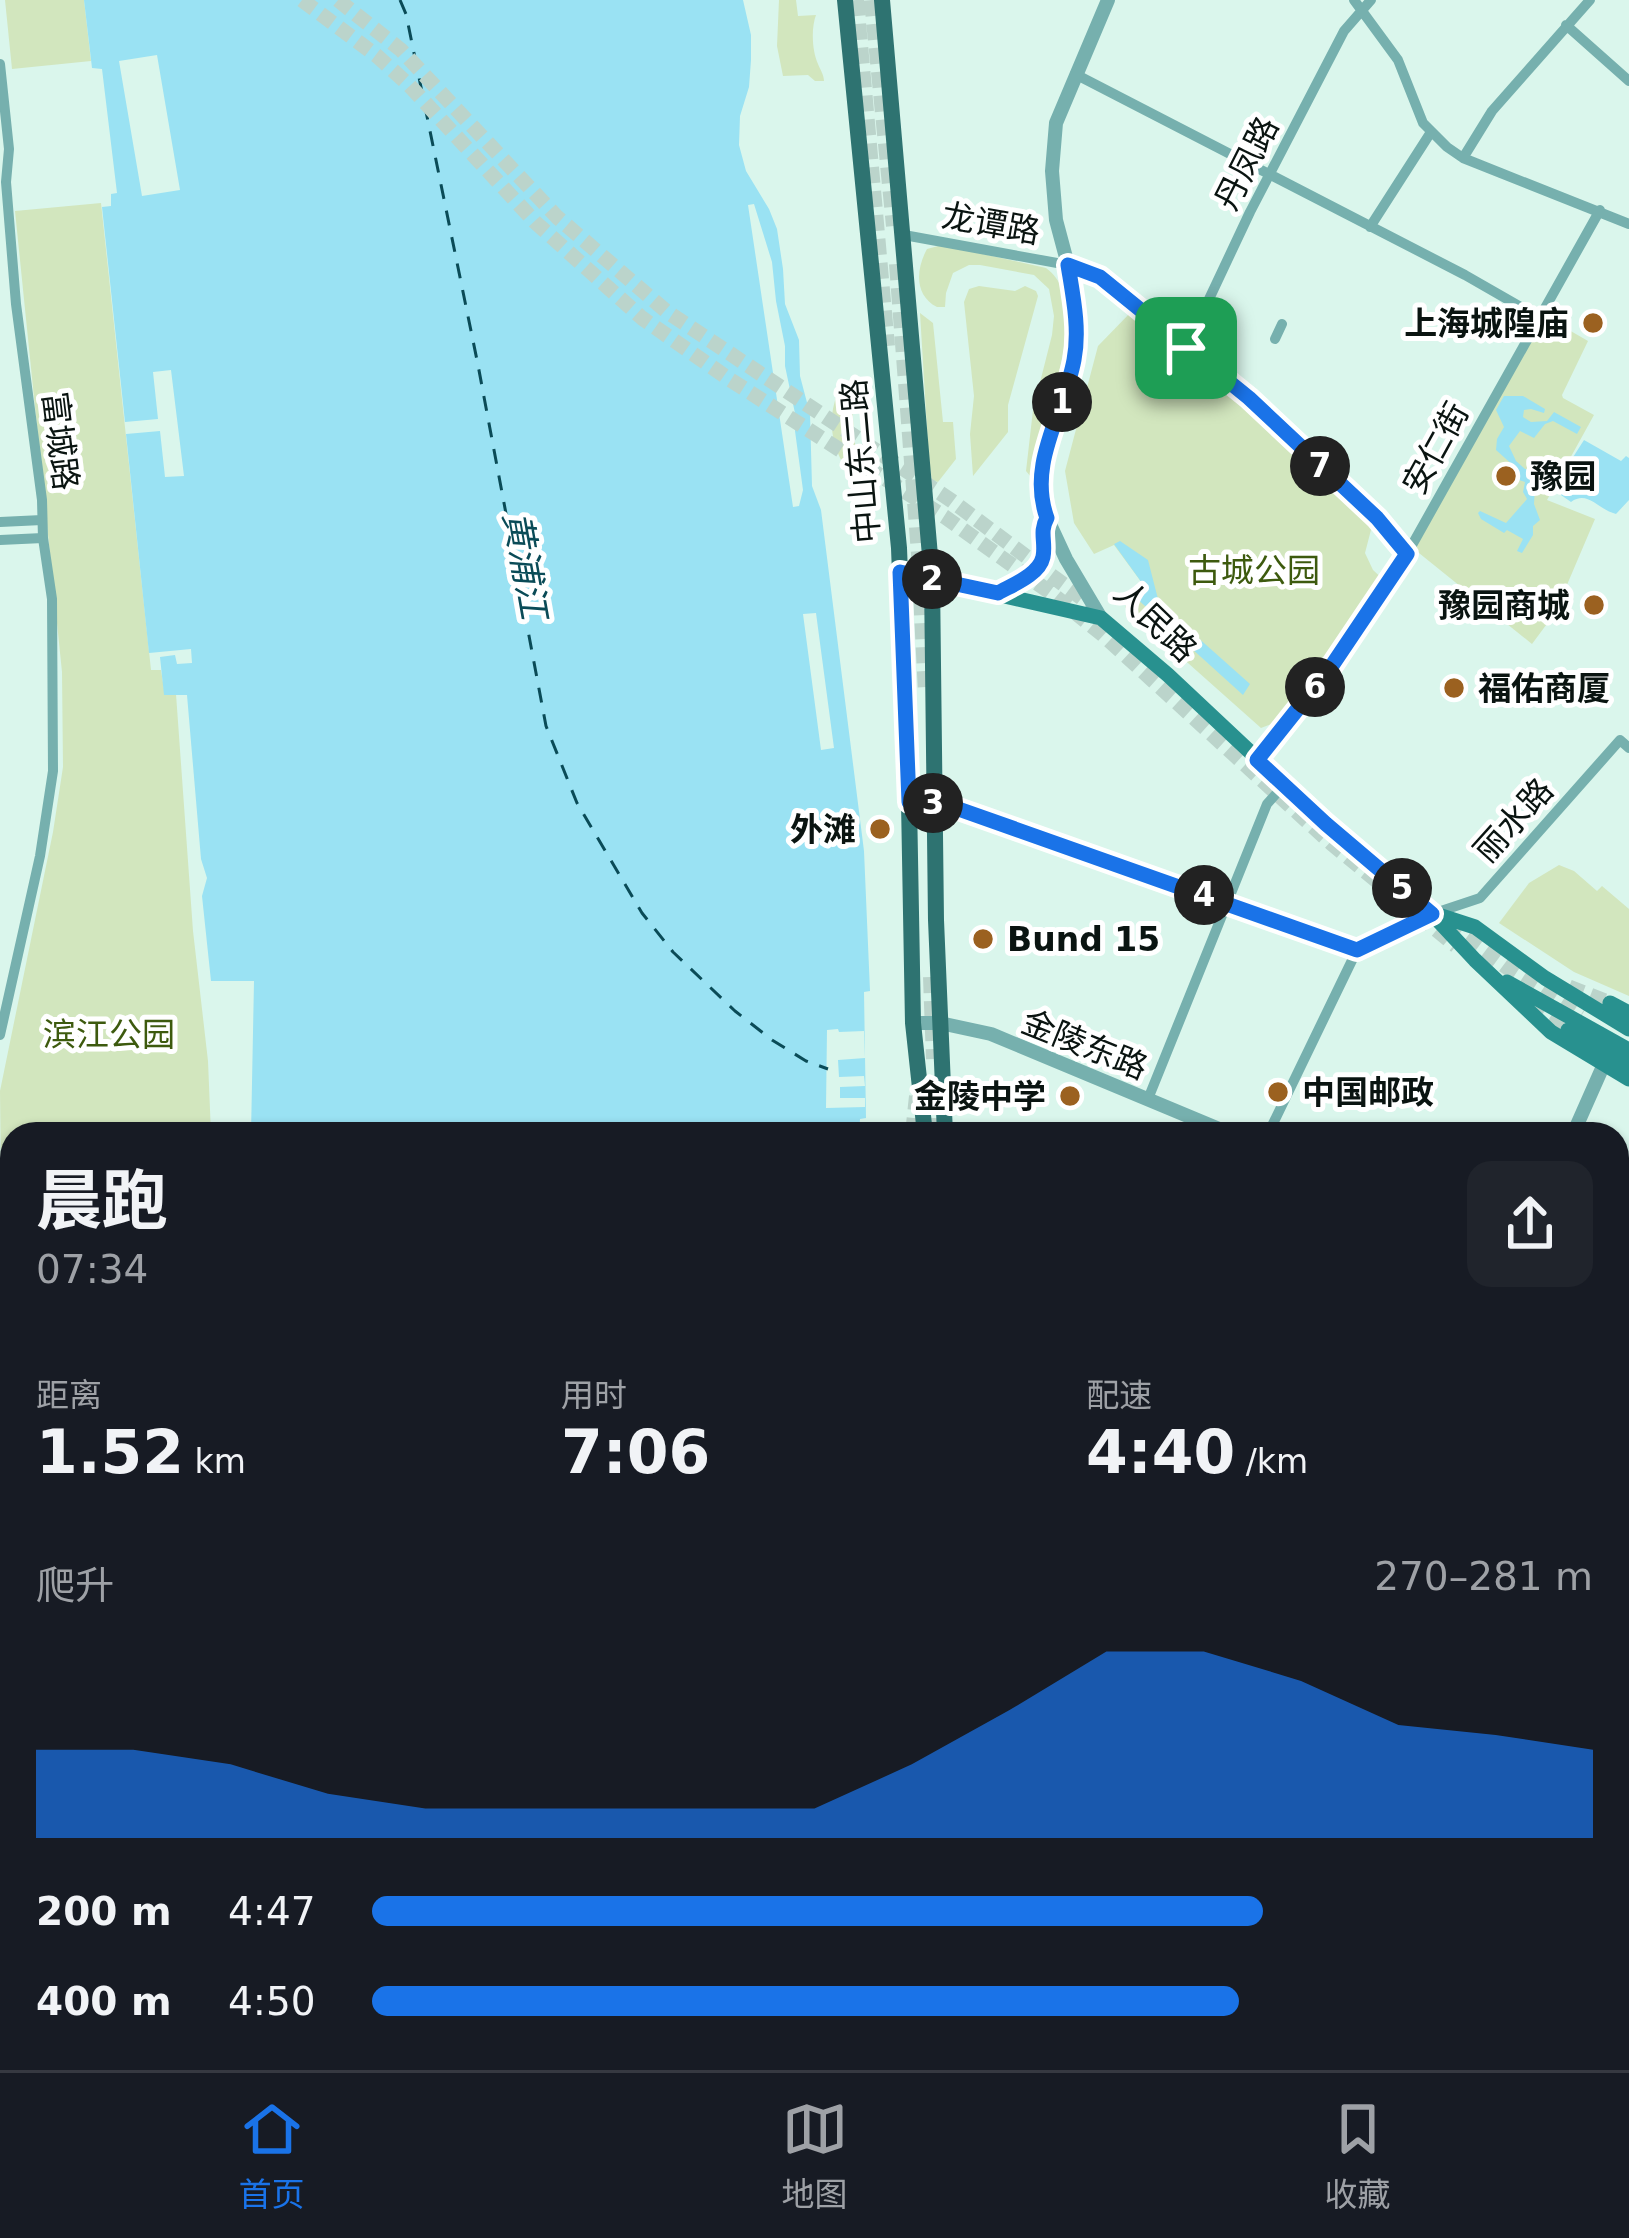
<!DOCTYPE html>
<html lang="zh">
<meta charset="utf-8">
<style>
body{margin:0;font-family:"DejaVu Sans","Noto Sans SC",sans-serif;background:#20242c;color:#f1f3f6;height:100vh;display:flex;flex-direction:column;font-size:45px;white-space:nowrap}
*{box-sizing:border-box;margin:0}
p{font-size:39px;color:#9ea1a6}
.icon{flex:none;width:66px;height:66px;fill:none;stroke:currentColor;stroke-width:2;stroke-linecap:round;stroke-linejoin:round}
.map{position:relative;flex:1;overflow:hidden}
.sheet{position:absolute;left:0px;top:1122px;width:1629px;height:948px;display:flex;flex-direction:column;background:#171b24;border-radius:36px 36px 0 0;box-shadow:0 3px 9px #0004}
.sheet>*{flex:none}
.pin{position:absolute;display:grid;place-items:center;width:102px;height:102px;color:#fff;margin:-51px;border-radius:24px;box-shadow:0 6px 18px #0006}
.km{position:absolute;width:60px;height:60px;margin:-30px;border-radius:50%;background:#222;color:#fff;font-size:33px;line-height:60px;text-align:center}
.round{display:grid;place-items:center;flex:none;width:126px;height:126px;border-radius:24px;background:#20242c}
.head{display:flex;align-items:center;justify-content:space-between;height:204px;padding:0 36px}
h1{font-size:66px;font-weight:700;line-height:90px}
.stats{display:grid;grid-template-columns:repeat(3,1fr);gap:18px;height:204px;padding:12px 36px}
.stats div{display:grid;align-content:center}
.stats b{font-size:60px;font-weight:700}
.stats small{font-size:33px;font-weight:400}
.stats p{font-size:33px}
.chart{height:336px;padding:24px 36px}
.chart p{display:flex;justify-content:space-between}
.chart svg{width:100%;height:216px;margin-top:12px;fill:#1a73e8;opacity:.7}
ul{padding:0 36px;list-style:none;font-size:39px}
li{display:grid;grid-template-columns:192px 144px 1fr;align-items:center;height:90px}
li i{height:30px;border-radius:15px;background:#1a73e8}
.dock{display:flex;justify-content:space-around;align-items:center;height:168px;border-top:3px solid #363941;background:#171b24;font-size:33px;color:#9ea1a6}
.dock a{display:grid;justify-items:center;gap:6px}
.dock .active{color:#1a73e8}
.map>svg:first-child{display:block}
</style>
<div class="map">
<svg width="1629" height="2070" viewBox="0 0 1629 2070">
<rect width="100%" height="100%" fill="#daf6ec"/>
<!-- green -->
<path fill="#d2e6be" d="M5,0H84L91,61L12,69Z
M779,0H796L798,16L816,15C811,28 812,51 818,64C820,69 824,75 824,81H815L808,75L783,76L777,46Z
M101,203L151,670H161L165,695L176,694L193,931L208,1061L211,1134H12V1164L1,1175L0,1091L53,832L63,767L62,672L15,211Z
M942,245L1046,268C1098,306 1037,418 1037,473L1031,477L1026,471L1033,410L1052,335L1054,316L1049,289L1034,275L980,265H969L953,273L946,293L945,307H937C914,295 916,269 927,249Z
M979,286L1015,291L1025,286L1036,291L1038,296L1008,405V432L973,476L970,434L974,396L964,302L969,289Z
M1131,312L1244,400L1372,526L1365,553L1373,570L1387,583L1290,717L1261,728L1125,607L1135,597L1142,583L1114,545L1094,554L1074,523L1065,471L1098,346Z
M920,313L933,323L943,422H953L956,459L938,482L932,480L929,462Z
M1543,315L1588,341L1562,395L1563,398L1594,415L1547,500L1595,519L1555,613L1532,644L1414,549Z
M837,395L846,407H852L857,466L871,491C838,472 823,430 837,395Z
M1559,865L1574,871L1597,891L1602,886L1629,909V996L1574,972L1499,923L1529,883Z"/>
<!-- water -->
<path fill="#9ae2f3" d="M84,0H743L751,35V60L749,87L740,116L739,145L746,171L769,209L777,229L783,269L785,304L799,340L800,376L810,414L812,486L821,510L864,851L870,991L864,992L866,1118L860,1119L859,1134H251L254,981H211L202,896L207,878L201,859L187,695H164L160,657L175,655L177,664L192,663L191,649L149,653L126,434L160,431L165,477L184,476L171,370L153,372L158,419L125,422L102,207L111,206V194L117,193L102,69L92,68Z
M1504,396H1523L1545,409L1544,413L1531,409L1524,410L1523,417L1531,422L1547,421L1554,412L1581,427L1577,434L1553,421L1545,424L1534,438L1520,431L1509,446L1516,461L1525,469L1544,470L1554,479L1547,490L1541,485L1535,487L1534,504L1540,520L1533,526V535L1522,553L1517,551L1523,539L1507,530L1504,533L1481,519L1478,513L1480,511L1506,523L1527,499L1523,492L1525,482L1519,480L1516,483L1510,479L1515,467L1496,450L1497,439L1504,427L1496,410Z
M1584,440L1621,461L1626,456L1629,458V500L1616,514C1597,509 1588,490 1571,502L1561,495L1559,479Z
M1120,541L1148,560L1159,603L1250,684L1243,695L1180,638L1174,625L1164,623L1135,597L1142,583L1114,544Z
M12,1661V2058H473L462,2070H0V1669Z"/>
<!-- pier -->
<path fill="#daf6ec" d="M157,55L180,190L142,196L119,61Z
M754,204L772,262L776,301L785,346V366L796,418L795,431L803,490L799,506L793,507L748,205Z
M816,613L834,748L821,750L803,614Z
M838,1029L839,1032L864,1031L865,1058L838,1060L839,1077L864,1076L865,1086L840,1087V1098H865V1107L826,1108L827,1030Z"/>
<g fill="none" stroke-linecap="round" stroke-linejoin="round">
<!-- ferry -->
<path stroke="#0a4b57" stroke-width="3" stroke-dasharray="15 12" stroke-linecap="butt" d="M400,0L406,14L478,365L546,726L577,803L642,913L673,952L735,1011L772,1040L806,1061L828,1069"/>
<!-- secondary-tunnel -->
<path stroke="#bbd4cb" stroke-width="15" stroke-dasharray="15 8" stroke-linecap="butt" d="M302,0L377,56L409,85L535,222L642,318L729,379L945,517L1051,593L1103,635L1332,844L1456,946
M338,0L401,50L557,217L666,311L952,501L1095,608
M1448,924L1509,969L1581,1016
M1569,987L1610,1003
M1530,1006L1568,1030"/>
<!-- primary-tunnel -->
<path stroke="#bbd4cb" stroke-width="16" stroke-dasharray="16 8" stroke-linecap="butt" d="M856,0L887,346
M872,0L894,226
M897,264L919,554L926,693
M931,977L934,1059
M913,1134L917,1096
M933,1134L936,1084
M542,2070L551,2058
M569,2070L578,2058"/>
<!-- trunk-tunnel -->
<path stroke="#bbd4cb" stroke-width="18" stroke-dasharray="18 9" stroke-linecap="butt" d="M0,1248H12
M1617,1317L1629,1329
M0,1364H12"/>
<!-- minor -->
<path stroke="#76b0ae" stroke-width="10" d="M1354,0L1398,60L1423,123L1447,147L1463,158L1629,224
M1566,25L1629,81
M0,64L9,149L6,182L16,304L42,500L43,538L52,599L53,771L40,856L0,1035
M1075,74L1465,275L1540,318
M1463,158L1492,111L1590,0
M1370,227L1431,132
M904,235L1068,265L1100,277L1248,398L1377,518L1407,554
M1275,339L1282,324
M1186,348L1250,212L1344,31L1371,0
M0,522L42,520
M0,540L43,538
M1257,760L1331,667L1407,554L1600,210
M909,802L950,806L1357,950
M1148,1099L1267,804L1284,785
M1268,1134L1357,950L1432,914L1480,898L1620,740L1629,748
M0,1212L12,1214
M0,1229L12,1231
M0,1405L12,1409
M0,1589L12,1579
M1617,1964L1629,1969
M1617,2021L1629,2006
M789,2058L817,2070
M1116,2058L1142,2070
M902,2070L907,2058"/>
<!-- tertiary -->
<path stroke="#76b0ae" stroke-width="14" d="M1101,618L1066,559L1047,518L1041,497V476L1049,435L1066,392L1075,357L1076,311L1068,265L1056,220L1052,171L1056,123L1108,0
M913,1023H940L991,1034L1231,1134
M1573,1134L1604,1064
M1617,1273L1629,1277
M1617,1747L1629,1754
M1586,2058L1615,2070"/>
<!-- secondary -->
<path stroke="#28918f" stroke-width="15" d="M900,572L1101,618L1168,675L1326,823L1432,914L1475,960L1551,1032L1629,1079
M998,593C1012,585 1039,575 1043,557C1046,542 1039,532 1047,518
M1435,914L1475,927L1545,978L1629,1029
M1507,982L1629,1050
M1610,1003L1629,1013
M1568,1030L1629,1065
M1617,1612L1629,1590
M1617,1654L1629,1632
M583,2070L590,2058
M596,2070L604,2058
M1380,2070L1386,2058
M1401,2070L1407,2058"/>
<!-- primary -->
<path stroke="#2e7371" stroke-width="16" d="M845,0L899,548L909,802L913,1023L925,1134
M882,0L932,579L936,920L945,1134
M1617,1381H1629"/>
<!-- trunk -->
<path stroke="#2b6665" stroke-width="18" d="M1617,1413L1629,1416"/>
</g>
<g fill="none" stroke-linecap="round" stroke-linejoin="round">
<defs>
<path id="route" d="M1068,265L1100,277L1249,398L1377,518L1407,554L1331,667L1257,760L1326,824L1432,914L1357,950L950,806L909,802L900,572L998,593C1012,585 1039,575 1043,557C1046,542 1039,532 1047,518C1027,463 1064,414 1074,360C1080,329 1073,296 1068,265Z"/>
</defs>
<!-- route casing -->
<use href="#route" stroke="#fff" stroke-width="24"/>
<!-- route -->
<use href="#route" stroke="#1a73e8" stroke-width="15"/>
</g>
<!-- markers -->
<g fill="#9b6120" stroke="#fff" stroke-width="4.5">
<circle cx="1593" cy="323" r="12"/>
<circle cx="1506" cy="476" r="12"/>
<circle cx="1594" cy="605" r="12"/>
<circle cx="1454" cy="688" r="12"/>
<circle cx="880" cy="829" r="12"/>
<circle cx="983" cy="939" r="12"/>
<circle cx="1278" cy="1092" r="12"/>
<circle cx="1070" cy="1096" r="12"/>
</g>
<g text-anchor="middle" stroke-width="10" stroke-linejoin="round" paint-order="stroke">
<!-- street labels -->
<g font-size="33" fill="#0a1411" stroke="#fff">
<text transform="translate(1246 163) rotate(-63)" y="12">丹凤路</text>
<text transform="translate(991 223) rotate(10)" y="12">龙谭路</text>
<text transform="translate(61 441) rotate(83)" y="12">富城路</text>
<text transform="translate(1435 448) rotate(-61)" y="12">安仁街</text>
<text transform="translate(860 461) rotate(-95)" y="12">中山东二路</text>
<text transform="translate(1156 621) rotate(44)" y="12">人民路</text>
<text transform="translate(1513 820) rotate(-48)" y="12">丽水路</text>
<text transform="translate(1085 1044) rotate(22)" y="12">金陵东路</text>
</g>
<!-- poi labels -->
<g font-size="33" font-weight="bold" fill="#0a1411" stroke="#fff" text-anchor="end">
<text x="1569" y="335">上海城隍庙</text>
<text x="1530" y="488" text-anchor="start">豫园</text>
<text x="1570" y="617">豫园商城</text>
<text x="1478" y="700" text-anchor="start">福佑商厦</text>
<text x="856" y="841">外滩</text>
<text x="1007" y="951" text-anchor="start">Bund 15</text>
<text x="1302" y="1104" text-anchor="start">中国邮政</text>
<text x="1046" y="1108">金陵中学</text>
</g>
<!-- park labels -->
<g font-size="33" fill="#3d5a0e" stroke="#fff">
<text x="1254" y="582">古城公园</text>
<text x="109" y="1046">滨江公园</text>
</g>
<!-- water labels -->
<g font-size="36" font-style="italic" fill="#0a4b57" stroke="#fff">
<text transform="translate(526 565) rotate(80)" y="13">黄浦江</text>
</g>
</g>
</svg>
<div class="pin" style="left:1186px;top:348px;background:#1e9e55"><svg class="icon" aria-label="arrive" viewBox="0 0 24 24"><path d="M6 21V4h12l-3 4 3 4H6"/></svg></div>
<b class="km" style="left:1062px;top:402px">1</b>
<b class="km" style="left:932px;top:579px">2</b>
<b class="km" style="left:933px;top:803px">3</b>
<b class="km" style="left:1204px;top:895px">4</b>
<b class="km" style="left:1402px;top:888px">5</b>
<b class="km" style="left:1315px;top:687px">6</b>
<b class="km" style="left:1320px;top:466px">7</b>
<section class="sheet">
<div class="head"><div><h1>晨跑</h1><p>07:34</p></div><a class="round"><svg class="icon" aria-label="share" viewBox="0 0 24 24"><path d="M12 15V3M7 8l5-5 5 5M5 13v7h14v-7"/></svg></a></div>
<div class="stats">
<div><p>距离</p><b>1.52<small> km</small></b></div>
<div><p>用时</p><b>7:06</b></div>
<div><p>配速</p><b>4:40<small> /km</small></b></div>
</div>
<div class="chart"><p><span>爬升</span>270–281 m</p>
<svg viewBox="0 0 160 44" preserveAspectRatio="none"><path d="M0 44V26L10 26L20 29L30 35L40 38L50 38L60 38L70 38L80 38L90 29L100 18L110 6L120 6L130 12L140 21L150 23L160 26V44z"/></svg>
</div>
<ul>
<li><b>200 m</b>4:47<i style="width:73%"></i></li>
<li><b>400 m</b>4:50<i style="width:71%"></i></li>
</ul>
</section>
</div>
<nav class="dock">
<a class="active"><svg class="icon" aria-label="home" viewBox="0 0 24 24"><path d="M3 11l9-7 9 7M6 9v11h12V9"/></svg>首页</a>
<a><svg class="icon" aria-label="map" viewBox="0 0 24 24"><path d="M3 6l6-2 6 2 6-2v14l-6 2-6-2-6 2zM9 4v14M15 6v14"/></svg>地图</a>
<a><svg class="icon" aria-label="saved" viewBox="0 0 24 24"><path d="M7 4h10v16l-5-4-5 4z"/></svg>收藏</a>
</nav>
